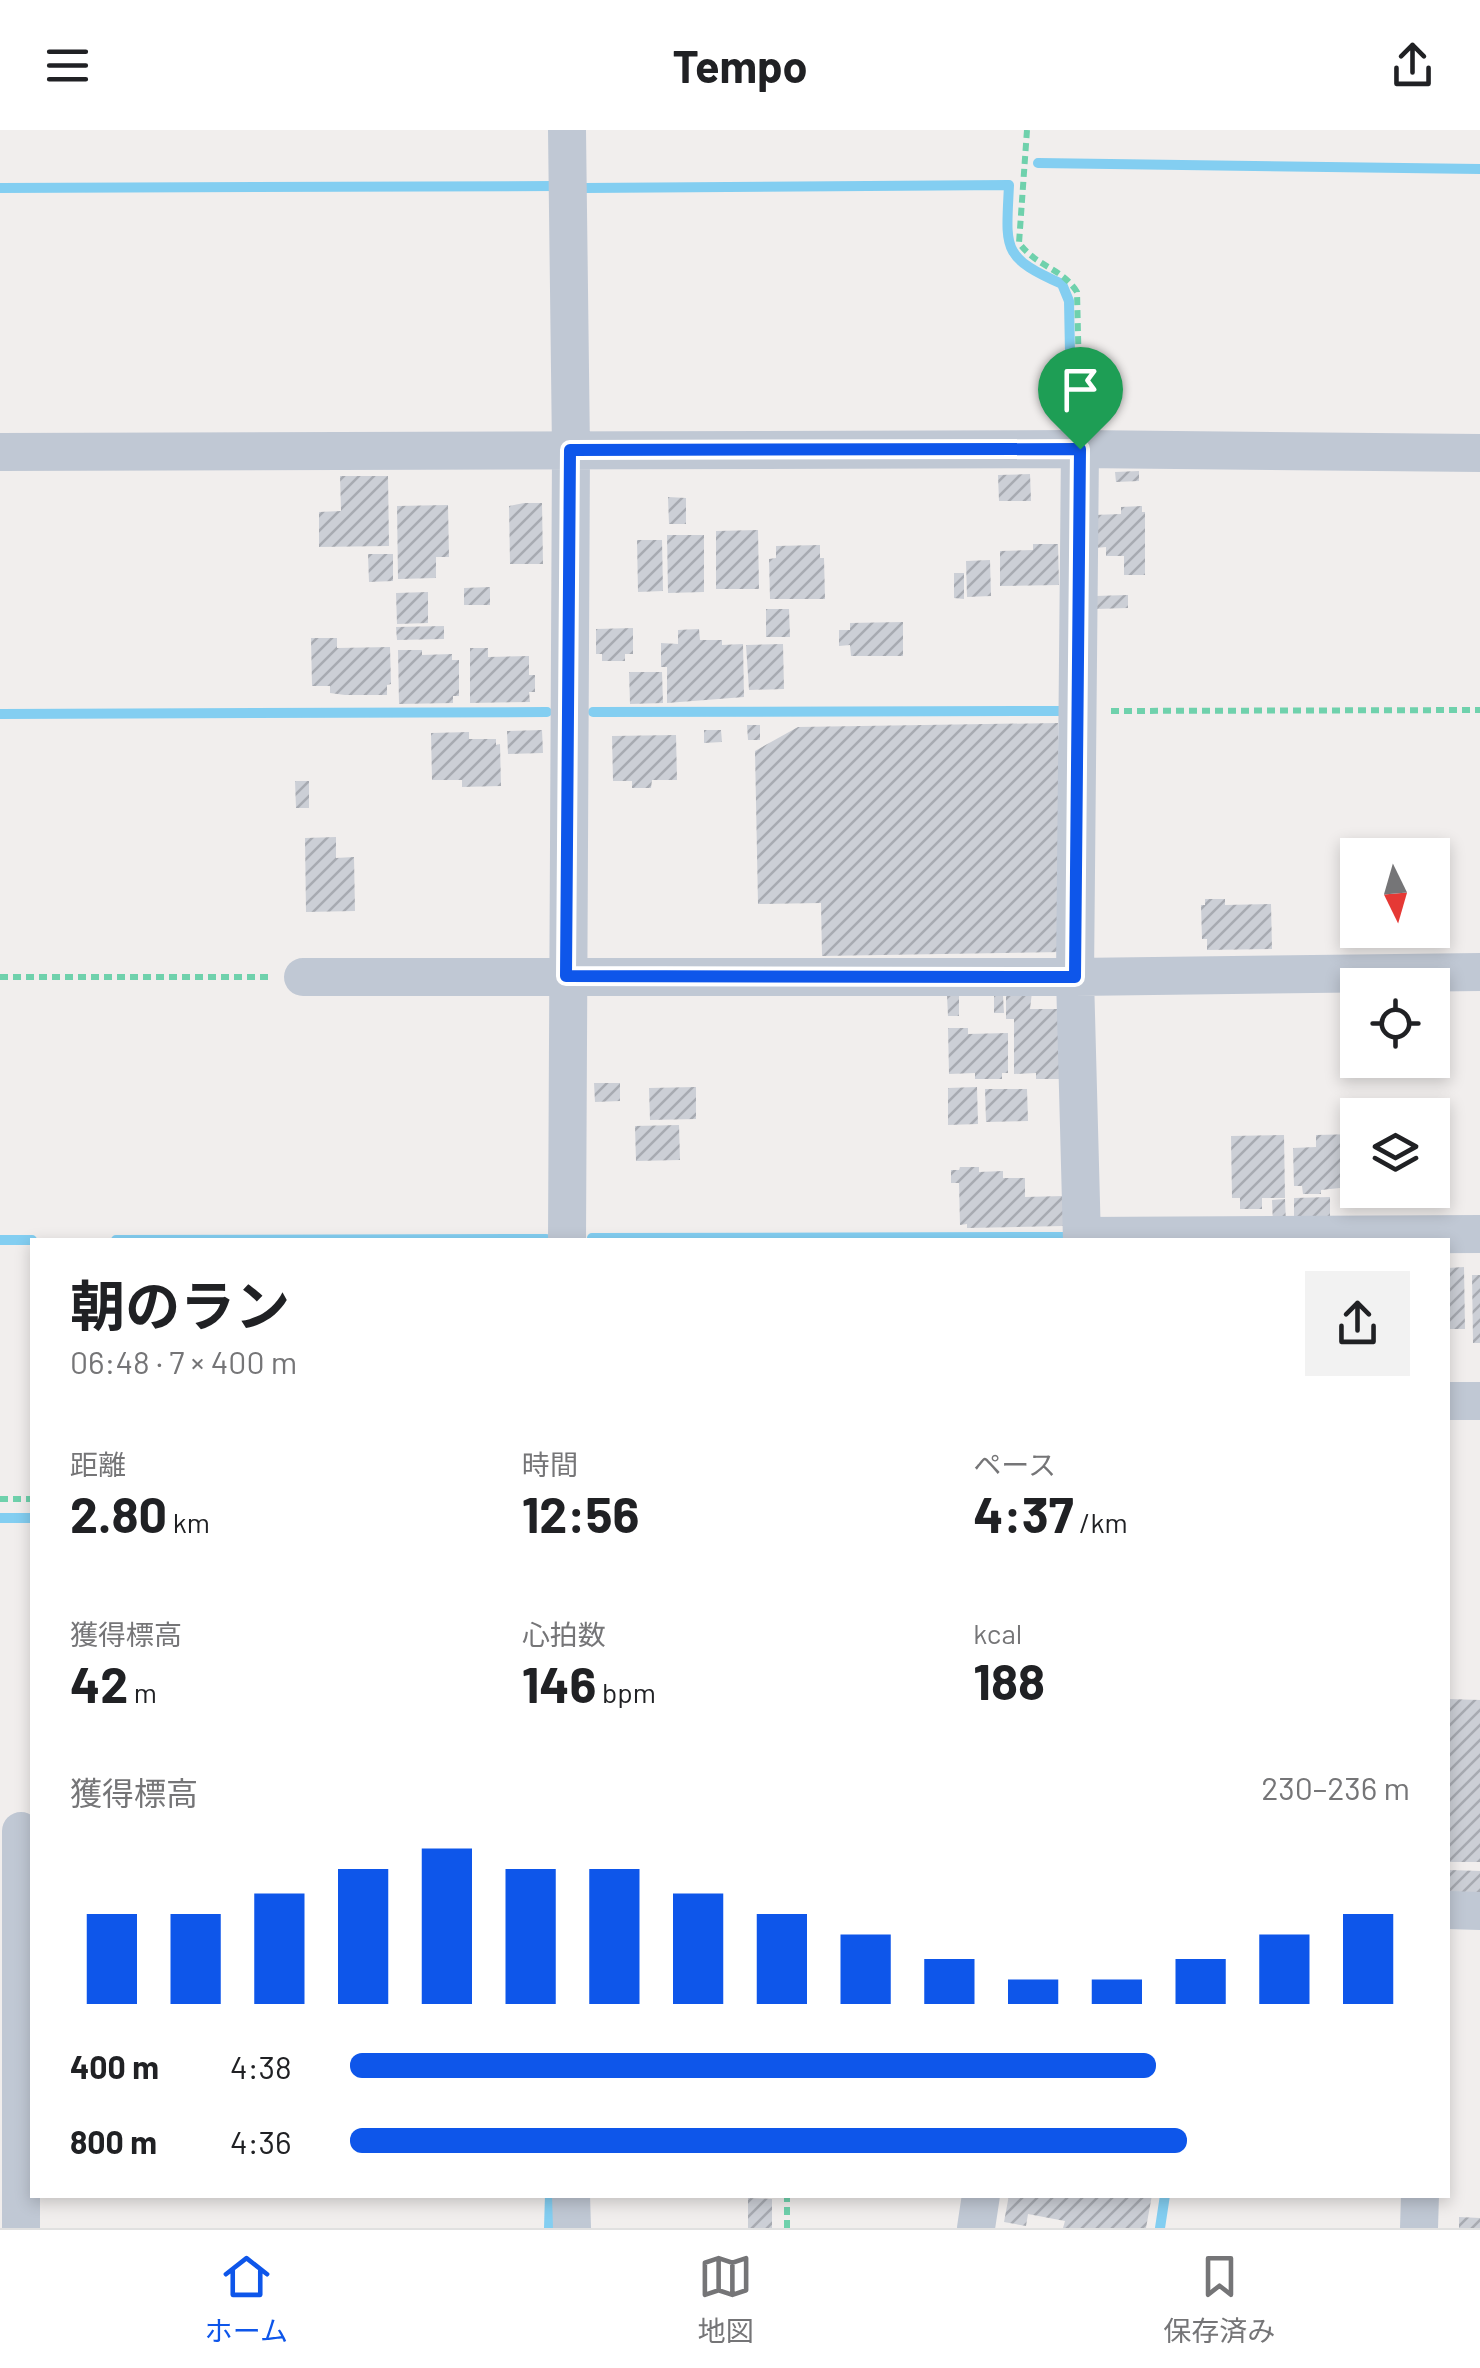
<!DOCTYPE html>
<html lang="ja">
<meta charset="utf-8">
<style>
body{margin:0;font-family:Barlow,"Noto Sans JP",sans-serif;background:#f2f2f2;color:#202124;height:100vh;display:flex;flex-direction:column;font-size:38px;white-space:nowrap}
*{box-sizing:border-box;margin:0}
p{font-size:32px;color:#757577}
.icon{flex:none;width:55px;height:55px;fill:none;stroke:currentColor;stroke-width:2;stroke-linecap:round;stroke-linejoin:round}
.map{position:relative;flex:1;overflow:hidden}
.panel{position:absolute;left:30px;top:1108px;width:1420px;height:960px;display:flex;flex-direction:column;background:#fff;border-radius:0px;box-shadow:0 5px 15px #0003}
.panel>*{flex:none}
.needle{width:65px;rotate:175deg}
.controls{position:absolute;left:1340px;top:708px;display:grid;gap:20px}
.controls a{display:grid;place-items:center;width:110px;height:110px;border-radius:0px;background:#fff;box-shadow:0 5px 15px #0003;font-size:50px}
.pin{position:absolute;display:grid;place-items:center;width:85px;height:85px;color:#fff;margin:-102px -42px;border-radius:50% 50% 50% 0;rotate:-45deg;box-shadow:0 0 10px #0007}
.pin .icon{rotate:45deg}
.round{display:grid;place-items:center;flex:none;width:105px;height:105px;border-radius:0px;background:#f2f2f2}
.overview{display:flex;align-items:center;justify-content:space-between;height:170px;padding:0 40px}
h1{font-size:55px;font-weight:700;line-height:75px}
.metrics{display:grid;grid-template-columns:repeat(3,1fr);gap:15px;height:170px;padding:10px 40px}
.metrics div{display:grid;align-content:center}
.metrics b{font-size:50px;font-weight:700}
.metrics small{font-size:28px;font-weight:400}
.metrics p{font-size:28px}
.chart{height:280px;padding:20px 40px}
.chart p{display:flex;justify-content:space-between}
.chart svg{width:100%;height:180px;margin-top:10px;stroke:#0e56ea;stroke-width:6}
ul{padding:0 40px;list-style:none;font-size:32px}
li{display:grid;grid-template-columns:160px 120px 1fr;align-items:center;height:75px}
li i{height:25px;border-radius:12px;background:#0e56ea}
header{display:flex;justify-content:space-between;align-items:center;height:130px;padding:0 40px;background:#fff;font-size:45px;font-weight:700}
.dock{display:flex;justify-content:space-around;align-items:center;height:140px;border-top:2px solid #e0e0e0;background:#fff;font-size:28px;color:#757577}
.dock a{display:grid;justify-items:center;gap:5px}
.dock .on{color:#0e56ea}
.map>svg:first-child{display:block}
</style>
<header><svg class="icon" aria-label="menu" viewBox="0 0 24 24"><path d="M4 6h16M4 12h16M4 18h16"/></svg>Tempo<svg class="icon" aria-label="share" viewBox="0 0 24 24"><path d="M12 15V3M7 8l5-5 5 5M5 13v7h14v-7"/></svg></header>
<div class="map">
<svg width="1480" height="2098" viewBox="0 0 1480 2098">
<defs>
<pattern id="building-hatch" width="6" height="6" patternUnits="userSpaceOnUse" patternTransform="scale(2.5)"><rect width="6" height="6" fill="#cccfd6"/><path d="M-1 1l2-2M0 6l6-6M5 7l2-2" fill="none" stroke="#a7aab1"/></pattern>
</defs>
<rect width="100%" height="100%" fill="#f1eeed"/>
<g fill="none" stroke-linecap="round" stroke-linejoin="round">
<!-- stream -->
<path stroke="#83cef1" stroke-width="10" d="M1038,33L1480,39
M0,58L554,56
M585,58L1009,55C1006,119 1001,127 1062,154L1069,171L1071,274
M593,582L1067,581
M0,584L547,582
M592,1108L1069,1107V1100
M0,1110H32
M116,1110L546,1109
M0,1388H32
M549,2098L550,2065
M1160,2098L1165,2065"/>
</g>
<!-- building -->
<path fill="url(#building-hatch)" d="M1139,341V351L1116,352L1115,342Z
M1030,344L1031,371H999L998,345Z
M340,346H388L389,416L319,417V382L341,381Z
M668,367L686,368V394H669Z
M524,373H542L543,434H510L509,376Z
M448,375L449,427H436V448L398,449L397,376Z
M1142,376V382H1145V445H1124V426H1106V417L1095,418L1094,385L1121,384V377Z
M758,400L759,459H716V401Z
M667,405H704V462L668,463Z
M637,410H662L663,461L638,462Z
M1033,414H1058L1059,455L1000,456V421L1033,420Z
M820,415V428H824L825,469H770L769,429L776,428V416Z
M368,424H393V451L369,452Z
M990,430L991,466L967,467L966,431Z
M954,443H964V469L954,468Z
M490,457V475H464V458Z
M428,462V493L397,494L396,463Z
M1128,465V478L1096,479L1095,466Z
M766,479H789L790,507H766Z
M903,492V526H851L850,515L839,516V500H850V493Z
M444,496V509L397,510L396,497Z
M633,498V524H625V531H602V524H596V499Z
M699,499L700,510H722V515L743,514L744,567L667,573V537H661V513L678,514V500Z
M311,508H337V518L390,517L391,554L387,555V565H345L330,563V556H312Z
M783,514L784,559L749,560L746,515Z
M470,518H488V527L529,526V545H535V562H529L530,572L470,573Z
M398,520H422V525L452,524V530H459V566H453V573L399,574Z
M629,542H662L663,573L630,574Z
M1058,593L1062,822L822,826L821,773L758,774L755,621L798,597Z
M747,595H760V610H748Z
M542,600L543,623L508,624L507,601Z
M704,600H721L722,612L704,613Z
M469,602V609H496V615L500,614L501,656L462,657V650H432L431,603Z
M676,605L677,650H652L651,658H632V651H613L612,606Z
M295,651H309V678H296Z
M336,707V728L354,727L355,781L306,782L305,708Z
M1205,769H1225V775L1271,774L1272,819L1207,820V809H1202L1201,775H1205Z
M1032,862L1030,879H1058L1061,949H1036V943L1014,944V889H1006V863Z
M947,865H959V886H948Z
M994,866H1003L1004,883H994Z
M948,898H968V904L1008,903V943H1002V949H975V943L949,944Z
M594,953H620V971L595,972Z
M696,957V989L650,990L649,958Z
M977,957L978,994L948,995V958Z
M985,959H1027L1028,991L986,992Z
M679,995L680,1030L636,1031L635,996Z
M1358,1004V1056L1321,1060V1064H1303L1302,1056H1294L1293,1018L1316,1017V1005Z
M1284,1005L1285,1068H1262V1079H1240V1068H1232L1231,1006Z
M960,1037H979V1042L1003,1041V1048H1025V1067L1064,1066V1096L967,1098V1094L960,1095L959,1053H951V1040H959Z
M1330,1067V1097H1294V1068Z
M1285,1069L1286,1094H1273L1272,1070Z
M1464,1137L1465,1199H1448V1138Z
M1472,1145H1480V1213H1473Z
M1448,1569L1480,1570V1732H1448Z
M1450,1740L1480,1741V1766L1450,1765Z
M1009,2065H1152L1146,2098H1063L1065,2091L1028,2084L1026,2096L1004,2092Z
M748,2068L772,2069V2098H748Z
M1459,2087L1480,2088V2098H1459Z"/>
<g fill="none" stroke-linecap="round" stroke-linejoin="round">
<!-- path -->
<path stroke="#6fd1ac" stroke-width="6" stroke-dasharray="8 5" stroke-linecap="butt" d="M1027,0L1019,113C1038,138 1061,137 1077,162L1080,288
M1111,581L1480,580
M0,847H269
M0,1369H32
M787,2098V2065"/>
<!-- minor -->
<path stroke="#c0c8d4" stroke-width="38" d="M567,0L571,320L567,1110
M1080,319L1075,847L1082,1110
M0,322L1080,319L1480,323
M303,847H1075L1480,842
M1082,1106L1480,1104
M1448,1271H1480
M21,1701V2098
M1448,1780L1480,1781
M571,2065L572,2098
M976,2098L981,2065
M1419,2098L1420,2065"/>
</g>
<g fill="none" stroke-linecap="round" stroke-linejoin="round">
<defs>
<path id="route" d="M1080,319L1075,847L566,846L570,320Z"/>
</defs>
<!-- route casing -->
<use href="#route" stroke="#fff" stroke-width="20"/>
<!-- route -->
<use href="#route" stroke="#0e56ea" stroke-width="12"/>
</g>
</svg>
<div class="controls">
<a><svg class="needle" viewBox="-14 -14 28 28"><path d="M0-13l5 13h-10z" fill="#e53935"/><path d="M0 13l5-13h-10z" fill="#757577"/></svg></a>
<a><svg class="icon" aria-label="locate" viewBox="0 0 24 24"><circle cx="12" cy="12" r="6"/><path d="M12 2v4M12 18v4M2 12h4M18 12h4"/></svg></a>
<a><svg class="icon" aria-label="layers" viewBox="0 0 24 24"><path d="M12 4l9 5-9 5-9-5zM3 14l9 5 9-5"/></svg></a>
</div>
<div class="pin" style="left:1080px;top:319px;background:#1e9e55"><svg class="icon" aria-label="arrive" viewBox="0 0 24 24"><path d="M6 21V4h12l-3 4 3 4H6"/></svg></div>
<section class="panel">
<div class="overview"><div><h1>朝のラン</h1><p>06:48 · 7 × 400 m</p></div><a class="round"><svg class="icon" aria-label="share" viewBox="0 0 24 24"><path d="M12 15V3M7 8l5-5 5 5M5 13v7h14v-7"/></svg></a></div>
<div class="metrics">
<div><p>距離</p><b>2.80<small> km</small></b></div>
<div><p>時間</p><b>12:56</b></div>
<div><p>ペース</p><b>4:37<small> /km</small></b></div>
</div>
<div class="metrics">
<div><p>獲得標高</p><b>42<small> m</small></b></div>
<div><p>心拍数</p><b>146<small> bpm</small></b></div>
<div><p>kcal</p><b>188</b></div>
</div>
<div class="chart"><p><span>獲得標高</span>230–236 m</p>
<svg viewBox="0 0 160 44" preserveAspectRatio="none"><path d="M5 44V22M15 44V22M25 44V17M35 44V11M45 44V6M55 44V11M65 44V11M75 44V17M85 44V22M95 44V27M105 44V33M115 44V38M125 44V38M135 44V33M145 44V27M155 44V22"/></svg>
</div>
<ul>
<li><b>400 m</b>4:38<i style="width:76%"></i></li>
<li><b>800 m</b>4:36<i style="width:79%"></i></li>
</ul>
</section>
</div>
<nav class="dock">
<a class="on"><svg class="icon" aria-label="home" viewBox="0 0 24 24"><path d="M3 11l9-7 9 7M6 9v11h12V9"/></svg>ホーム</a>
<a><svg class="icon" aria-label="map" viewBox="0 0 24 24"><path d="M3 6l6-2 6 2 6-2v14l-6 2-6-2-6 2zM9 4v14M15 6v14"/></svg>地図</a>
<a><svg class="icon" aria-label="saved" viewBox="0 0 24 24"><path d="M7 4h10v16l-5-4-5 4z"/></svg>保存済み</a>
</nav>
